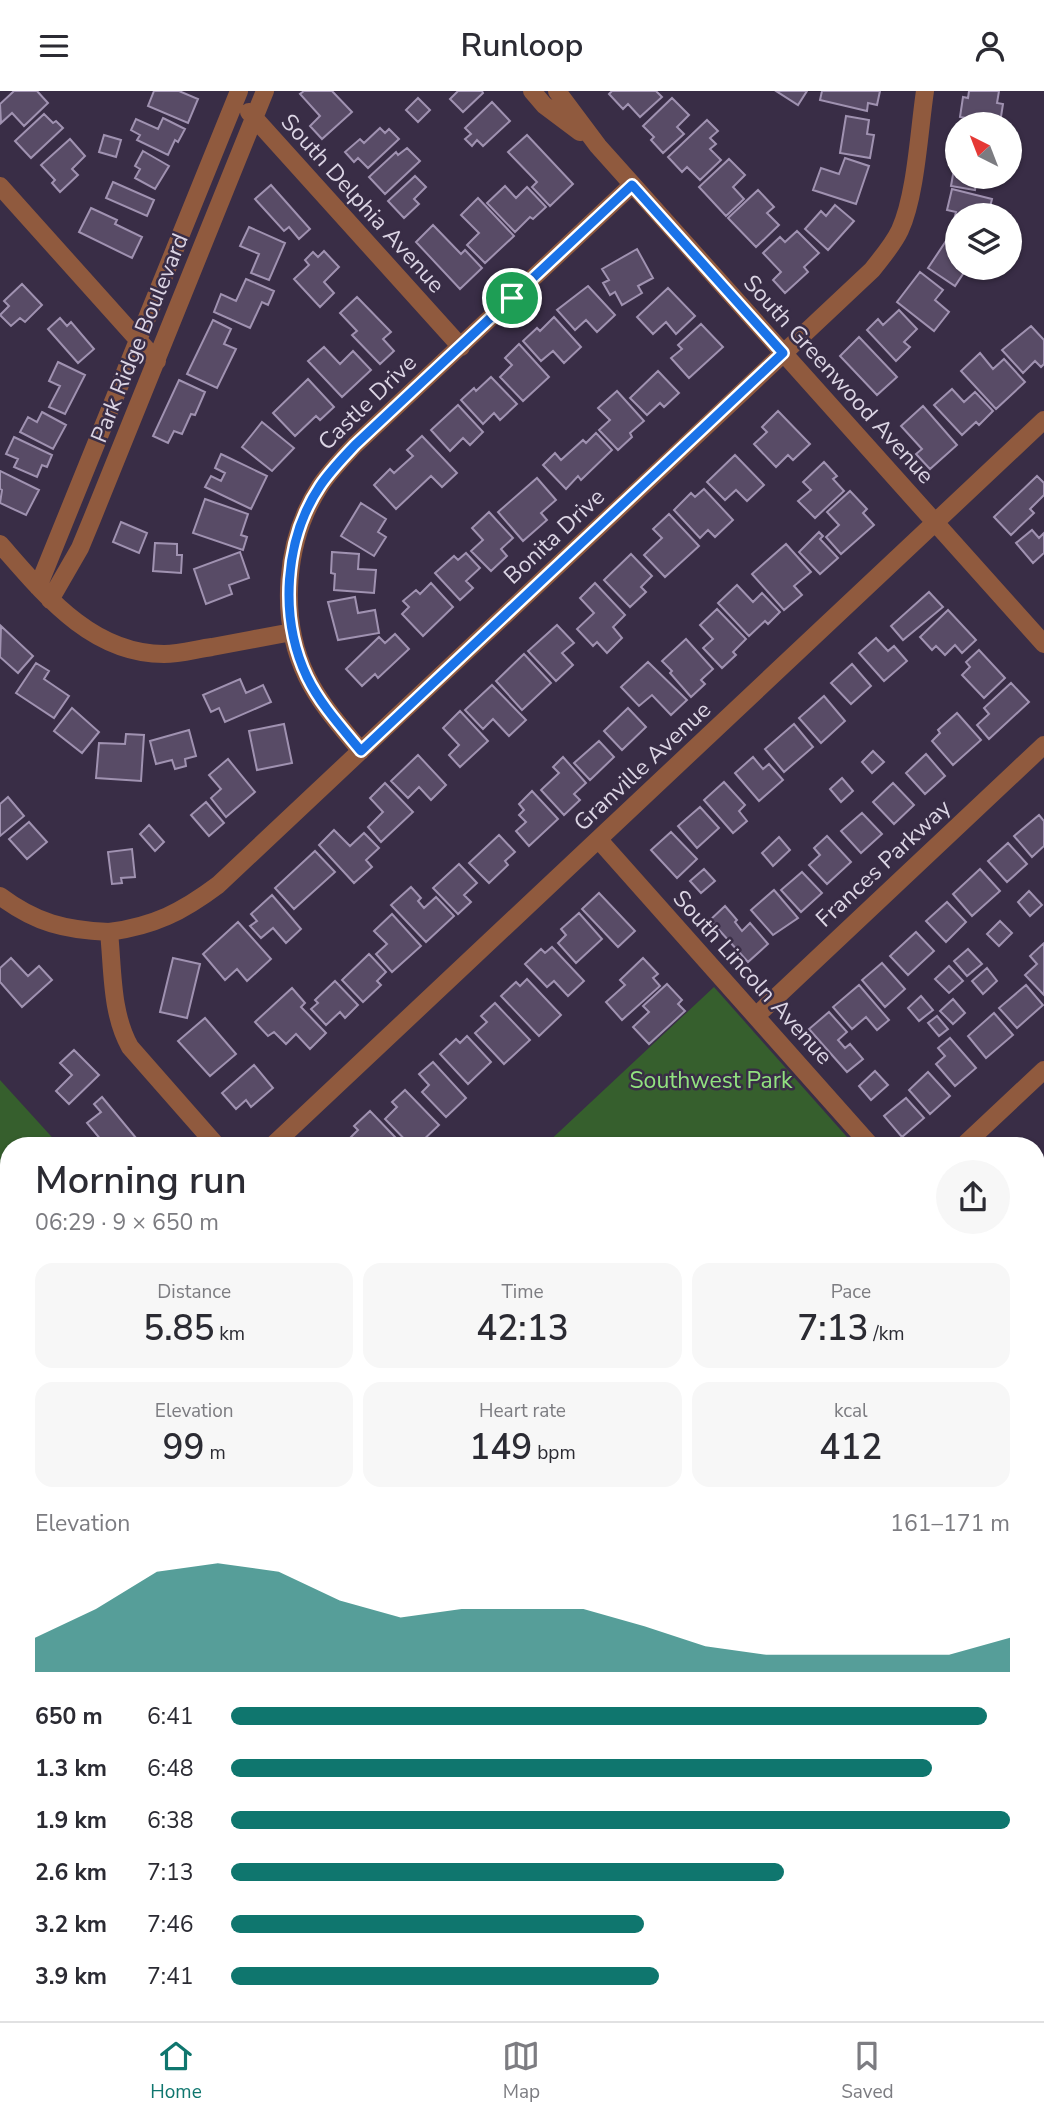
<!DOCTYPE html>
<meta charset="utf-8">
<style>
body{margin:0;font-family:"Nunito Sans",sans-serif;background:#f7f7f7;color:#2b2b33;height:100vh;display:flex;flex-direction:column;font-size:26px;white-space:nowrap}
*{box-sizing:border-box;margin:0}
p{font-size:23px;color:#7c7c81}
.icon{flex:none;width:38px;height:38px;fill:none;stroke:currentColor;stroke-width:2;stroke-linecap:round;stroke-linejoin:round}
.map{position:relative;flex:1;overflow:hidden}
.panel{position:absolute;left:0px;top:1046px;width:1045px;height:884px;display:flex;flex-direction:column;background:#fff;border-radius:28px 28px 0 0;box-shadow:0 2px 5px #0004}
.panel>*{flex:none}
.needle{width:46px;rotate:318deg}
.buttons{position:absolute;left:945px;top:21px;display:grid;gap:14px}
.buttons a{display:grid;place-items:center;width:77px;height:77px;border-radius:50%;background:#fff;box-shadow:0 2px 5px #0004;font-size:35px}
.pin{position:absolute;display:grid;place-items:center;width:60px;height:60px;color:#fff;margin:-30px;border:4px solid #fff;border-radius:50%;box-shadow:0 2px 7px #0007}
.round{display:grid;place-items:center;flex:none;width:74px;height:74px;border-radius:37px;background:#f7f7f7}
.headline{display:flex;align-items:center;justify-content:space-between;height:119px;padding:0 35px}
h1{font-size:38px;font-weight:600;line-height:52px}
.metrics{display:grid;grid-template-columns:repeat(3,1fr);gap:10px;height:119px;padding:7px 35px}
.metrics div{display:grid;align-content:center;border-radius:18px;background:#f7f7f7;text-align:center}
.metrics b{font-size:35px;font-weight:600}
.metrics small{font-size:19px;font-weight:400}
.metrics p{font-size:19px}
.chart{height:196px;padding:14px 35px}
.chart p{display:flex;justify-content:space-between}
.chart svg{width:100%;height:126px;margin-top:7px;fill:#0f766e;opacity:.7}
ul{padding:0 35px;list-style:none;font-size:23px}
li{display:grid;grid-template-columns:112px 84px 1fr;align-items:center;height:52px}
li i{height:18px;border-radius:9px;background:#0f766e}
header{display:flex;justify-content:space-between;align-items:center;height:91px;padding:0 35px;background:#fff;font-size:32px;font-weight:600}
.tabs{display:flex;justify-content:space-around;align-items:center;height:98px;border-top:2px solid #e1e1e2;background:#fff;font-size:19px;color:#7c7c81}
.tabs a{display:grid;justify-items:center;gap:4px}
.tabs .current{color:#0f766e}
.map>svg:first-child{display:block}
</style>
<header><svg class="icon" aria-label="menu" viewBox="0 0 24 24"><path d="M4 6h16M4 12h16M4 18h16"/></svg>Runloop<svg class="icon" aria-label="person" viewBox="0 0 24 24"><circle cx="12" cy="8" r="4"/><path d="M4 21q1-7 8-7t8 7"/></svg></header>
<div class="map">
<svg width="1044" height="1930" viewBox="0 0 1044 1930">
<rect width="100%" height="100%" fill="#392d46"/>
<!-- built -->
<path fill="#423352" d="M1044,1861V1930H924L939,1922H1036V1865Z"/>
<!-- green -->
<path fill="#365f2d" d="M714,896L855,1055H544Z
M0,989L60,1055H9V1721H0Z
M0,1761H9V1922H734L746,1930H0Z"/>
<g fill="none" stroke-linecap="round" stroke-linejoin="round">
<!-- stream -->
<path stroke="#091c1e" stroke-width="4.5" d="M0,1469L9,1471"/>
</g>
<!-- building -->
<path fill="#584b66" stroke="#a092b1" stroke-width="2" d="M14,0H37L48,12L24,35L12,22L1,32L0,13Z
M154,0H179L198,8L188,32L148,15Z
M304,0H332L352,21L322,48L310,35L320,25L300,3Z
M458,0H482L483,2L463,21L450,8Z
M612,0H656L662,6L640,26L628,13L623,18L609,3Z
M776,0H807L798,14Z
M822,0H880L877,14L868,12L867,20L820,9Z
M969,0H999L997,12L1003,13L1000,32L960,26L963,6L968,7Z
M418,7L430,19L418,31L406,19Z
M672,7L689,24L677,36L684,43L663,62L651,49L654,46L643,35Z
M492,11L510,30L483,55L477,49L472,55L465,48L471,43L465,37Z
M44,23L53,32L56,30L63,37L31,67L15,50Z
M846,25L869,29L867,43L874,44L870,67L840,62Z
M163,27L185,38L178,51L175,49L168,64L137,49L140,44L131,39L136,28L158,38Z
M707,29L718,40L710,47L716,53L710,58L721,69L700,89L687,76L682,81L668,66Z
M380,37L385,42L389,38L399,48L368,77L358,67L354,71L345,61L360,48L364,52Z
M104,44L121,49L116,66L99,61Z
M527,44L573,93L550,115L532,96L537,91L508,61Z
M70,48L85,65L72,78L78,84L60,101L52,92L55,89L41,74Z
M407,57L420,70L385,103L369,86L396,61L398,64Z
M143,60L169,75L155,98L135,87L140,78L135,75Z
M957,61V86H977L975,99L951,95Z
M845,67L869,75L856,113L813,99L821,77L839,83Z
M729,68L745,84L733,96L744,108L726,125L699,96Z
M415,85L426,96L414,108L419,113L404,127L388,110Z
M113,91L154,109L147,125L106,107Z
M271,94L310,138L299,148L289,136L284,140L255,108Z
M505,95L516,107L527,96L546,116L533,128L530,126L515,141L487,112Z
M952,98L992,108L988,124H957V138L952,137L956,121L947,119Z
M758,99L774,116L767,122L779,134L756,156L728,127Z
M478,107L514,145L485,172L467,154L479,142L461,124Z
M835,114L854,130L828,159L805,138L821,120L826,125Z
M91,117L117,129L115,133L142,146L132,167L79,141Z
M433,134L461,163L465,159L482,177L460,198L416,151Z
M249,136L285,152L269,189L251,182L259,163L240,155Z
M797,140L819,162L804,176L808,181L785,202L773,189L781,181L763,162L780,146L785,151Z
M950,144L957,149V177H967L955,195L928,177Z
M637,158L653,187L638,195L642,202L622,214L615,201L610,204L603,192L609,189L602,178Z
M324,160L339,176L324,191L334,202L320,216L294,188L309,174L305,169L313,161L318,166Z
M920,181L943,199L935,209L949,221L934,240L897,211Z
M246,188L274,200L268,214L262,211L250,237L214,221L221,203L236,210Z
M22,193L42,214L25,231L20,227L11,235L0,224L9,215L4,210Z
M588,195L615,224L597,241L586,229L575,239L557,219Z
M668,197L695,225L676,243L666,231L653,243L637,226Z
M357,206L391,241L383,248L394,260L380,273L352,244L357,240L340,222Z
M899,219L917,238L904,251L910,256L896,270L867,239L878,228L883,234Z
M554,226L581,256L564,272L553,260L541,270L523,250L537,237L540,240Z
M60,227L67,235L71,231L94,258L78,272L48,238Z
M213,229L231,238L224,253L236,258L217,297L187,283Z
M701,233L723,256L689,287L671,267L682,258L678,254Z
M1031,235L1044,249V273L1041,276L1035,270L1023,282L1002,259Z
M859,246L897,286L877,304L840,265Z
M519,253L549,286L523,310L500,286L512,274L505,267Z
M324,256L340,273L353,260L371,279L342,306L308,270Z
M980,262L993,278L1004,268L1025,291L996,318L961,280Z
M58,271L85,284L65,323L49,316L60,295L49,290Z
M658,280L679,302L664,316L660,312L647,324L630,307Z
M491,286L517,313L500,329L494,322L483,333L461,309L474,297L476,300Z
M308,288L334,316L320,329L316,325L295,345L273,322Z
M179,289L205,301L195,324L191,323L182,343L174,340L168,352L153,345Z
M952,298L964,311L975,301L993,320L979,334L976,331L962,344L934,314Z
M617,300L644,330L630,342L632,346L618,359L599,339L610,329L598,317Z
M458,314L483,341L470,354L463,347L450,360L431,339Z
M923,315L957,354L930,378L916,363L922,358L901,335Z
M778,320L810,353L793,369L788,364L776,376L754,353L767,341L762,336Z
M42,321L66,334L53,358L20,341L28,326L37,331Z
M262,331L294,357L272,380L242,356Z
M596,342L612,359L581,389L578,385L566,398L543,374L555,362L561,369L583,349L586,352Z
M422,345L457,382L442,396L431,385L396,418L374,394L390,378L394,382L413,365L407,359Z
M14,346L52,364L47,376L42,374L37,386L14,376L18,368L6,363Z
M221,363L267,385L251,418L205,396L211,385L221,390L225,382L215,377Z
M735,364L764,394L747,410L736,399L725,409L707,391Z
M824,371L837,385L833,388L844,400L815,427L798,410L811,399L803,391Z
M0,380L39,399L26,424L0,412L2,399L0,398Z
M1037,385L1044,392V404L1030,418L1034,422L1011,444L994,426Z
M537,387L556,409L541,422L547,429L523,450L498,421Z
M704,398L733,429L715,446L708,439L700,447L674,419L691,402L695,406Z
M850,400L867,418L863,422L874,434L841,463L826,446L839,434L827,421Z
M205,408L248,423L241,444L247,446L243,459L193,442Z
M361,412L386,428L378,441L386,446L374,465L341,445Z
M489,421L513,447L501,458L507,465L491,480L471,460L483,449L472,437Z
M669,423L699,455L665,486L644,464L662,447L653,438Z
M121,431L147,442L139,462L113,451Z
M1032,439L1039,447L1044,442V462L1033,472L1016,452Z
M819,441L823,445L820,448L838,467L820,483L799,461Z
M155,452L177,453V464H182L181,482L153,480Z
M786,453L811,481L794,495L802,504L784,519L752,483Z
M240,461L249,487L229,494L232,503L206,513L194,478Z
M332,461L359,463L358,478L376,479L374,502L334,499L335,483L331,482Z
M466,462L480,477L466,490L473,497L460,509L435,482L454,465L458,469Z
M631,463L652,485L641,496L646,501L630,516L604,489Z
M431,492L453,516L423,545L402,523L409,516L403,510L416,499L420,503Z
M595,492L625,524L613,536L622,547L607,562L597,551L593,555L577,538L594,522L580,507Z
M737,494L753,511L762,502L780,521L768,533L765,530L749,545L718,512Z
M929,501L943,516L903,549L891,535Z
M355,506L358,522L375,519L379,542L338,549L328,511Z
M717,518L746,548L733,561L736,564L722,577L703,557L713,548L700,534Z
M948,519L976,549L962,562L955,554L945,564L936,555L932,559L920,546Z
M557,534L574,552L562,562L573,574L556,590L528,560Z
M1,535L33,565L18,582L0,566Z
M395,543L409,558L378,587L375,583L362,595L346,578L379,546L385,552Z
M876,547L888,560L894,555L907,570L884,590L859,562Z
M686,548L713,578L701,589L705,593L691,606L670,582L672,580L662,570Z
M979,559L1005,587L984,607L962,584L970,576L966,571Z
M524,563L551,592L522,619L496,590Z
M648,571L687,609L671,624L652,604L639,615L621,596Z
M36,572L49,580L44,588L69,605L54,627L16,602Z
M852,573L871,595L851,613L831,592Z
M240,588L246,602L263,594L271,611L225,631L219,617L211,621L203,604Z
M1011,592L1029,611L989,648L977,634L989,623L984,617Z
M492,594L526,629L509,645L493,628L483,638L465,619Z
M824,605L845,630L821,652L799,627Z
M72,617L99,641L82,662L54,640Z
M628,617L646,636L622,659L604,640Z
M460,620L488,650L460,676L449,664L459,654L443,637Z
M957,622L981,649L953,674L932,650L940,642L938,639Z
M284,633L292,672L257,679L249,640Z
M794,633L813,656L784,681L765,658Z
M189,639L196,665L185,668L186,675L175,678L172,669L156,673L150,650Z
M126,643L144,644L141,690L96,687L99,652L125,653Z
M599,650L614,666L590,689L574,672Z
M873,660L884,671L872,682L862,671Z
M926,663L945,685L925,703L906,682Z
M418,664L446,694L431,709L419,696L408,707L391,690Z
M563,666L586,692L574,703L580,709L564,724L541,699L559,682L553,676Z
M753,666L763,678L769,673L783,689L759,710L735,682Z
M228,668L255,701L226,726L211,707L221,698L209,684Z
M842,687L853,700L841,711L830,698Z
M724,691L745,714L739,720L747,730L733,742L704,709Z
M385,692L413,721L381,751L368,736L383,721L370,707Z
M893,692L914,714L894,733L873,711Z
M532,700L558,728L529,755L516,740L526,731L519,724L524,719L519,713Z
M8,706L24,725L0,745V713Z
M206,711L224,732L209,745L191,724Z
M700,716L719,737L697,757L678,735Z
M862,722L882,743L861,762L841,740Z
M1039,724L1044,730V755L1032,766L1014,745Z
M29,731L47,751L27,768L9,748Z
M149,734L164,751L155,760L140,743Z
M334,739L350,755L364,742L379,757L366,769L372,776L354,792L319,754Z
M671,741L697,768L677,787L651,759Z
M499,744L515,761L505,770L508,774L489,792L469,772Z
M827,745L851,771L827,793L809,774L820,764L814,757Z
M779,746L790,759L773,775L762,762Z
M1008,752L1027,773L1007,791L988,770Z
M132,758L135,786L121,787L122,792L112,793L108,761Z
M315,760L335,781L294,818L275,797Z
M459,773L477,792L464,804L471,811L458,823L433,797Z
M704,778L715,790L701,802L690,790Z
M980,778L1000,800L972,825L953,803Z
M802,781L822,802L801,821L781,799Z
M411,796L421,807L418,810L424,817L436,806L454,825L426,851L391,814Z
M774,799L798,827L773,844L751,819Z
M1029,800L1042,814L1030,825L1018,811Z
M599,802L635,840L618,856L582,818Z
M272,804L301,838L286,852L273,837L261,847L250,835L257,830L251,823Z
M947,811L966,831L946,851L926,830Z
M725,815L737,829L735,831L742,840L750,832L768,853L748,871L710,829Z
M579,822L602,848L576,872L558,852L566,844L561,838Z
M392,823L421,855L392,881L376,863L387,853L374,840Z
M1000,830L1012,842L999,855L987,843Z
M238,831L271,868L247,890L237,878L225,889L203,863Z
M916,841L934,860L908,884L890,865Z
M1044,852V904L1025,884L1037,873L1030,865Z
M552,856L584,890L568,905L554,890L547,896L525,873L541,858L545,862Z
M968,858L982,873L967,885L954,870Z
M369,863L386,881L377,890L381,894L363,911L342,889Z
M11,867L28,885L39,875L52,889L22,916L0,891V877Z
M173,867L200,873L187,927L160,921Z
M643,867L658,883L653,887L660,895L622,929L606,911L625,894L620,889Z
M882,872L905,898L885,916L862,889Z
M949,875L963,890L949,902L935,888Z
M987,877L997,890L983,903L972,890Z
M527,888L561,924L539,945L501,905L516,891L520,895Z
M335,890L358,914L345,927L340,921L326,934L311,918L318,912L315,909Z
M667,893L682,909L678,913L685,920L649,953L633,936L649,921L643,915Z
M859,894L889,929L877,939L866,926L852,938L833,916Z
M1026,894L1043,914L1017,937L999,917Z
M292,897L305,912L301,916L326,942L310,958L296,943L286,953L274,941L268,945L255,931Z
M921,905L933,919L919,930L908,917Z
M953,908L965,922L953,933L940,920Z
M495,912L530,949L504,973L475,942L487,931L481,925Z
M829,921L847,941L838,949L845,957L850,953L863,968L847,981L809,938Z
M994,922L1013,944L986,967L968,945Z
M937,925L948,938L939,945L928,932Z
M205,927L236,963L210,985L178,950Z
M467,945L491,971L468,993L440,963L456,948L460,952Z
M950,947L976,977L955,995L936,973L945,965L938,957Z
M74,959L99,984L69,1013L56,1000L72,984L60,972Z
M433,971L466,1007L446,1026L422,1001L429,994L419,983Z
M254,974L273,997L251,1016L246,1009L236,1018L222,1002Z
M875,980L888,994L871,1009L859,995Z
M928,981L950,1005L930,1023L909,999Z
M405,999L439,1034L417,1055H411L385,1028L397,1016L392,1011Z
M102,1006L141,1053L139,1055H106L87,1032L101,1021L94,1013Z
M906,1007L924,1027L902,1046L884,1025Z
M370,1020L395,1046L385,1055H358L350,1047L358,1039L354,1035Z
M1043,1202L1044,1241L1041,1244L1036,1238V1208Z
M1044,1378V1412L1042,1414L1036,1407V1382L1038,1384Z
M1044,1514V1547L1036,1538V1521Z
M1036,1545L1044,1554V1571L1036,1578Z"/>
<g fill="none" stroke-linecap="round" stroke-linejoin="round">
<!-- street -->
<path stroke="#905a3e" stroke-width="18" d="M532,0L544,14L580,41
M557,0L598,55L1044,553
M249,21L461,256
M0,95L157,270
M0,453C44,503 91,563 164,563C180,563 197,558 212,556C239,551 265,546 292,541
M38,496L239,0
M50,509L80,457L92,428L265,0
M361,660C342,637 320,613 307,586C278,527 285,449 320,395C330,380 343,367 355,354L632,94
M599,749L871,1055
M0,805C36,832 65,839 109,841C113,880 111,922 130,956L217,1055
M109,841C154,835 182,821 218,794L872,179C882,166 893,154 900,139C916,104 919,40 925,0
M756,925L1044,654
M272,1055L1044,329
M963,1055L1044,979
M1036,1311L1044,1304
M1036,1616L1044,1608"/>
<!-- secondary -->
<path stroke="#c46d3f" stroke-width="18" d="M0,1745H9
M775,1922L783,1930"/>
<!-- primary -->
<path stroke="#eb7b3e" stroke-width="18" d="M1036,1836L1044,1831
M875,1930L890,1922"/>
</g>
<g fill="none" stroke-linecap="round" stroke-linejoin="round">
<defs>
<path id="route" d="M632,94L783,262L361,660C342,637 320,613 307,586C279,527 284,449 320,395C330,380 343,367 355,354Z"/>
</defs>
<!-- route casing -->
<use href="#route" stroke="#fff" stroke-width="14"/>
<!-- route -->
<use href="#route" stroke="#1a73e8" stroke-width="9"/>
</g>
<g text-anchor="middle" stroke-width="5" stroke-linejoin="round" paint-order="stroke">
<!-- street labels -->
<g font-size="23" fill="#dbd4e4" stroke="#392d46">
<text transform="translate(363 112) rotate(48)" y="8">South Delphia Avenue</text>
<text transform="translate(139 247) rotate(-68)" y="8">Park Ridge Boulevard</text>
<text transform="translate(839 288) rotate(48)" y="8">South Greenwood Avenue</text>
<text transform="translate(367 311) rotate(-44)" y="8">Castle Drive</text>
<text transform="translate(554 445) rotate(-43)" y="8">Bonita Drive</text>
<text transform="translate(642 675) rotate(-43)" y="8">Granville Avenue</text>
<text transform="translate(883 772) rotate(-43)" y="8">Frances Parkway</text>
<text transform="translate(753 886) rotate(48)" y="8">South Lincoln Avenue</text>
</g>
<!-- park labels -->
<g font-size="23" fill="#91e27f" stroke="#392d46">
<text x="711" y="997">Southwest Park</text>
</g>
</g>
</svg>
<div class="buttons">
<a><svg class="needle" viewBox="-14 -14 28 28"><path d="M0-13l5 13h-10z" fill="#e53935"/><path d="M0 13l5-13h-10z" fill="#7c7c81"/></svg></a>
<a><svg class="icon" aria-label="layers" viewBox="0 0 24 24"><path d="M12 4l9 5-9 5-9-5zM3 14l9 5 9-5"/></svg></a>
</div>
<div class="pin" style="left:512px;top:207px;background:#1e9e55"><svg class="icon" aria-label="arrive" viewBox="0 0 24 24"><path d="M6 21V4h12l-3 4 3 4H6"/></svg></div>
<section class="panel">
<div class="headline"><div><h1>Morning run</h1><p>06:29 · 9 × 650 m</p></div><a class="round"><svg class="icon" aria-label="share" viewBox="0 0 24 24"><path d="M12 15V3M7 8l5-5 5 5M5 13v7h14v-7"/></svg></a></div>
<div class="metrics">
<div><p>Distance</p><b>5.85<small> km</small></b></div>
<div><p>Time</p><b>42:13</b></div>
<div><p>Pace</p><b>7:13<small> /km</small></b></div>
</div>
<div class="metrics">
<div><p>Elevation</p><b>99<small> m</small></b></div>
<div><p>Heart rate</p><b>149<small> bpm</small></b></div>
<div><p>kcal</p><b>412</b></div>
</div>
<div class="chart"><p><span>Elevation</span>161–171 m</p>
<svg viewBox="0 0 160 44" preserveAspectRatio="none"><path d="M0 44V32L10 22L20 9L30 6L40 9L50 19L60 25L70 22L80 22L90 22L100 28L110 35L120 38L130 38L140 38L150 38L160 32V44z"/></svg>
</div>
<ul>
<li><b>650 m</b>6:41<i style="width:97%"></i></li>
<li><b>1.3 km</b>6:48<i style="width:90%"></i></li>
<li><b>1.9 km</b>6:38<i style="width:100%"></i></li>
<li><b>2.6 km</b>7:13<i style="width:71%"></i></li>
<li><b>3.2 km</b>7:46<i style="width:53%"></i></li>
<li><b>3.9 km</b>7:41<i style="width:55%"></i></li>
</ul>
</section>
</div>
<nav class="tabs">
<a class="current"><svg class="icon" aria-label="home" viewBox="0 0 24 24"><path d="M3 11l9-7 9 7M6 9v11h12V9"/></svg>Home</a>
<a><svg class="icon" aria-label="map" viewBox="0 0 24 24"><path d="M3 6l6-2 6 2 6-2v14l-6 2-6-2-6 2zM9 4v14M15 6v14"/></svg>Map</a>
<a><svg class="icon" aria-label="saved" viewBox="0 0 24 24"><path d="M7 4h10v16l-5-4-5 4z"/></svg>Saved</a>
</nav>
